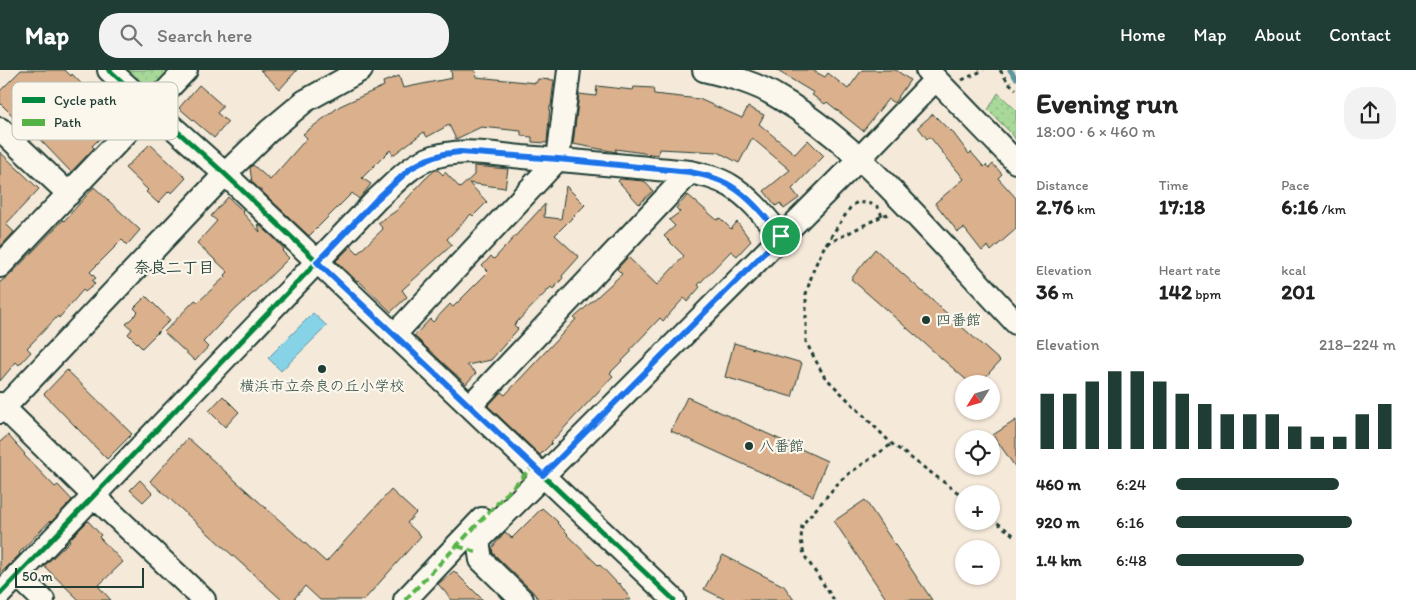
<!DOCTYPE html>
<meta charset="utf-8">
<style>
body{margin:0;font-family:Itim,"Klee One",sans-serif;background:#f2f2f2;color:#222;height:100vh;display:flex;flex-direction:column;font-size:19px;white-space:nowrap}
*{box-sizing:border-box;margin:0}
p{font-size:16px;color:#767676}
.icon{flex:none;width:28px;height:28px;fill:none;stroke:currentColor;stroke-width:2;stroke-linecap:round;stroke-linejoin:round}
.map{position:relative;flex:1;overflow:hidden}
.drawer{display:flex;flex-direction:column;background:#fff;width:400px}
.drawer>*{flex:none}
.needle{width:32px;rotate:233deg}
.buttons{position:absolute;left:955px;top:305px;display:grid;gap:10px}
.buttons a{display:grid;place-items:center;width:45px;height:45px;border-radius:50%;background:#fff;box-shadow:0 1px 4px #0004;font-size:25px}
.scale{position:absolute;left:15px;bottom:12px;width:129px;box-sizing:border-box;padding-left:5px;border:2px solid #1f3d34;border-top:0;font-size:14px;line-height:18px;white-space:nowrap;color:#1f3d34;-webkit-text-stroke:4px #fbf7ec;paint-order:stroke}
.pin{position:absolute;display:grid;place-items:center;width:42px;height:42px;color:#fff;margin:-21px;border:2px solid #fff;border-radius:50%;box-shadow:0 1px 5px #0007}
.round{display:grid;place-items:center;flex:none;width:52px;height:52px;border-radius:20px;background:#f2f2f2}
.head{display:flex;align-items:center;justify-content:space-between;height:85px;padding:0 20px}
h1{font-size:28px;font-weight:700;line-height:38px}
.figures{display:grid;grid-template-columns:repeat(3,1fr);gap:8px;height:85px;padding:5px 20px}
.figures div{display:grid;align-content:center}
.figures b{font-size:21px;font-weight:700}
.figures small{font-size:14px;font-weight:400}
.figures p{font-size:14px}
.chart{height:140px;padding:10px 20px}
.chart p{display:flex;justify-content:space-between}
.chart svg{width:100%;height:90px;margin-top:5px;stroke:#1f3d34;stroke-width:6}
ul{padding:0 20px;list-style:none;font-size:16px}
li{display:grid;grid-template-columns:80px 60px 1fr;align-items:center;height:38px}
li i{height:12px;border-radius:6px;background:#1f3d34}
header{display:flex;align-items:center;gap:30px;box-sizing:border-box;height:70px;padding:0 25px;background:#1f3d34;color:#fff}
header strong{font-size:24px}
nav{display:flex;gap:28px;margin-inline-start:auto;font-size:18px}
.search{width:350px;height:45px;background:#f2f2f2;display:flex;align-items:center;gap:12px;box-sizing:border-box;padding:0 18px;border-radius:20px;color:#767676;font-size:19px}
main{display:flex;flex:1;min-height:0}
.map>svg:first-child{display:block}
</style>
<header>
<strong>Map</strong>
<div class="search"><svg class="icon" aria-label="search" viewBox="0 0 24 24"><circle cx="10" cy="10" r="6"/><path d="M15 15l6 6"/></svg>Search here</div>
<nav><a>Home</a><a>Map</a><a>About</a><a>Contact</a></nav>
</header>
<main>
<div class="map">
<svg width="1016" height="530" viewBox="0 0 1016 530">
<defs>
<pattern id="park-dots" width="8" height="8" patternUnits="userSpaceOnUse" patternTransform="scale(1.25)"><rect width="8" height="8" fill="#a8d999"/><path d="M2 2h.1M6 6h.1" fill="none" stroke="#90bb84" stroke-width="1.8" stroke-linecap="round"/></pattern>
</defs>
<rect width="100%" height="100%" fill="#f5e9d9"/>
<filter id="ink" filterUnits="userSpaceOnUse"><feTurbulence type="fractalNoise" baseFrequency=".02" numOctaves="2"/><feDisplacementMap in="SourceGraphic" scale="10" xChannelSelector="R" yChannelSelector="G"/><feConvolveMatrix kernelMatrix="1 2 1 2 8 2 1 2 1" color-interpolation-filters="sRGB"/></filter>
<g filter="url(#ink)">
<!-- park -->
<path fill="url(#park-dots)" stroke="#648b66" d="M120,0H180L152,29Z
M998,23L1016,40V70L1012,64L988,40Z"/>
<!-- water -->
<path fill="#86d2e6" stroke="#5d969f" d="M313,243L327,256L281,301L268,288Z"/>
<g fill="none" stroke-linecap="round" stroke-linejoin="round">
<!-- stream -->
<path stroke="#5d969f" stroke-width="5" d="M1010,0L1016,8"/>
</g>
<!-- building -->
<path fill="#dbb08c" stroke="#1f3d34" d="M21,0H65L71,6L72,4L102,35L109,28L125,44L92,76L94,78L71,102L26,55L24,57L0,33V21Z
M260,0H297L280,19Z
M451,0H475L476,7L536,13L538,9L554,10L551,36H550L547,73L532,72V67L521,66V61L481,57L456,69L449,55L427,67L424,62L393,85L390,80L362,108L371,114L364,123L359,129L352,123L309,166L252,112L250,98L253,95L270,110L307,68L303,64L340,36L384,16L383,12L399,6L403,18L452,8Z
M776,0H812L825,7L828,3L848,19L862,0H896L910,10L894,33L888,29L863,61L827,32L825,34L812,25L814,23Z
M199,15L223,36L217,43L228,52L214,68L179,38Z
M597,16L633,20L634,17L653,18L654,24L699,29L742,48L748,37L764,45L759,54L795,84L808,70L824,86L792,119L799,128L784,139L780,133L776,136L764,121L790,100L752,68L739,93L718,82L659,79L658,85L615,79L617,82L611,81L573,74L579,24L596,26Z
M933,44L950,61L951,60L969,84L971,82L984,97L986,95L989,98L993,94L1002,104L998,108L1016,128V159L991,181L988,176L982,181L964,158L958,162L935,133L964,109L930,67L927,69L918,57Z
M150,74L186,108L172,123L169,121L158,133L146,122L148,120L125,98Z
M0,82L39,119L6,154L14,162L0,177Z
M474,96L508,99L505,118L469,113L487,132L473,146L471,144L447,169L452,175L402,220L407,227L391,242L358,210L357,211L336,191L351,176L358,183L383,159L378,153L396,141L424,110L435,100H438L443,105L445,102L460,118L474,105Z
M620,109L644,111L653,121L639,134L618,111Z
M566,116L585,135L555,165L579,187L562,206L563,208L553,219L551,217L514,255L518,259L491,290L467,295L476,303L466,314L414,266L430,249L433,252L450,234L453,237L488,202L482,196L491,186L494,189L545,134L544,147L561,149Z
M94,117L140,160L127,175L122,170L90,202L96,208L92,211L95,214L85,222L83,220L59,248L58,246L27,278L31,282L19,295L16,292L0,311V212L10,205L63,150L64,151Z
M688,125L717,150L720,148L731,159L737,152L751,171L737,186L731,181L698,215L700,217L687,232L684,228L663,251L660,248L630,280L632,281L610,303L613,306L551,372L552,373L540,385L488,336L501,322L505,325L576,249L574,248L622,204L617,199L628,187L657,215L684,186L664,166L675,156L669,150L680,142L676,138Z
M228,127L243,141L242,142L260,162L258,154L274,168L284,179L282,181L289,188L247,229L235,240L234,239L203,272L208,277L195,291L164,262L195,230L198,232L226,206L225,205L228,202L197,173L217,151L211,146Z
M875,179L1000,291L979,314H971L851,209Z
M146,226L170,250L142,278L128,264L132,259L126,254L138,242L134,238Z
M734,273L802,293L792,327L725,307Z
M67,300L132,364L107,389L44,324Z
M223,326L239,342L225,357L209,341Z
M687,327L827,391L813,426L671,361Z
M1016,350V398L993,365Z
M8,365L25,384L24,385L55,417L58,415L72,430L51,452L50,451L19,483L20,484L0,504V372Z
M188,368L326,492L391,420L416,443L407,453L421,466L364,530H320L305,516L293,530H282L150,411Z
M140,410L152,423L143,432L130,420Z
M865,430L932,530H887L834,451Z
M542,438L558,452L557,453L568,464L567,465L599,496L600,495L618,514L619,513L631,530H539L533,522L497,487L493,483L492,478L503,464L505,462L512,468Z
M88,451L101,465L99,467L123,492L98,516L111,530H79L44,496L70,471L69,470Z
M723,485L784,516L794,530H726L704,519Z
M454,501L483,530H452L438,514Z"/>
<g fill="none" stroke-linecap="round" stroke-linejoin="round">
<defs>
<path id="minor" d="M109,0L225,104L674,530
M704,0C729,6 756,13 778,27C835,60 881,108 926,156C956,188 986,221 1016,253
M927,0L1016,92
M0,59L69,124
M0,196L186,0
M394,265L558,89L569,0
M0,334L94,426L204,530
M470,336L690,102
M0,342L225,104L269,61L305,31L361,0
M17,505L43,530
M0,524L377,129C393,115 408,97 428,89C457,77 492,84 522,87C578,91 634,97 690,102C704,105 718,108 731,116C751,128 766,148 781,166
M405,530L482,449
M522,530L481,490L478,471L860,88L935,10"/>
</defs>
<!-- minor casing -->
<use href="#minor" stroke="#1f3d34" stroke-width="26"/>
<!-- path -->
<path stroke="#1f3d34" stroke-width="3" stroke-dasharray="4 4" stroke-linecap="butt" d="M1000,0L1008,12L1016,19
M962,10L984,0
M888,144L882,146L825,175L814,198L806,224V272L824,306L892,374L964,427
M826,174L850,138L857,132L872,134L878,137L882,146
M991,448L1016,467
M834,530L804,485L801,470L802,455L841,410L851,402L892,374"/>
<!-- minor -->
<use href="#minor" stroke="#fbf7ec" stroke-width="22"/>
<!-- quiet -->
<path stroke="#55b346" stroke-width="4" stroke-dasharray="8 4" stroke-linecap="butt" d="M457,476L479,483
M405,530L533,396"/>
<defs>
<path id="cycleway" d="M109,0L225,104L674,530
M0,524L377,129C393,115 408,97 428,89C457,77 492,84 522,87C578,91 634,97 690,102C704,105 718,108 731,116C751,128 766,148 781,166"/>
</defs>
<!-- cycleway casing -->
<use href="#cycleway" stroke="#fbf7ec" stroke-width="8"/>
<!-- cycleway -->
<use href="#cycleway" stroke="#00873e" stroke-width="5"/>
</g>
</g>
<g fill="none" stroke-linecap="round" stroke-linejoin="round" filter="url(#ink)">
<defs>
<path id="route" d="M460,82L558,89L690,102C704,105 718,108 731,116C751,128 766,148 781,166L543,405L317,192L377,129L411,98L428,89L444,84Z"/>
</defs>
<!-- route casing -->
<use href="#route" stroke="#fff" stroke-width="10"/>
<!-- route -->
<use href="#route" stroke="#1a73e8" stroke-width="6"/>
</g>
<!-- markers -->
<g fill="#1f3d34" stroke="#fbf7ec" stroke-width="2">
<circle cx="926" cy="250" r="5"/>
<circle cx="322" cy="299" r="5"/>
<circle cx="749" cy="376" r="5"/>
</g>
<g text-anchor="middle" stroke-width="4.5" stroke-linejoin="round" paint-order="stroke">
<!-- poi labels -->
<g font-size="15" fill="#1f3d34" stroke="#fbf7ec" text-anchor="start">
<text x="936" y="255">四番館</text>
<text x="322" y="321" text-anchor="middle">横浜市立奈良の丘小学校</text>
<text x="759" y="381">八番館</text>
</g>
<!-- neighbourhood labels -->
<g font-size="16" font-weight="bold" fill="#1f3d34" stroke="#fbf7ec">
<text x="174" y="203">奈良二丁目</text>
</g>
</g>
<!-- legend -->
<rect x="12" y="12" width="166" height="58" rx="8" fill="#fbf7ec" stroke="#b9bfb5" stroke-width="1"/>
<rect x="22" y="27" width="23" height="6" fill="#00873e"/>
<rect x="22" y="49" width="23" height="7" fill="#55b346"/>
<g font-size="14" fill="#1f3d34">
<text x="54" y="35">Cycle path</text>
<text x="54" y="57">Path</text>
</g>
</svg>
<div class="buttons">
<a><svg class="needle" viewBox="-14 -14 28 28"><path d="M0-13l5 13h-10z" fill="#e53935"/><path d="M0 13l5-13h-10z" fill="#767676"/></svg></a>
<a><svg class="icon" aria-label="locate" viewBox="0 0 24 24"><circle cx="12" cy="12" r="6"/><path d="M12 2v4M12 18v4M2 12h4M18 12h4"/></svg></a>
<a>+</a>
<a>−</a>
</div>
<div class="scale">50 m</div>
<div class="pin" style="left:781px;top:166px;background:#1e9e55"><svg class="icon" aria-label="arrive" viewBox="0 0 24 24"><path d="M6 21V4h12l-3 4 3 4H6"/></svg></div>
</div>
<section class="drawer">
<div class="head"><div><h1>Evening run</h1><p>18:00 · 6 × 460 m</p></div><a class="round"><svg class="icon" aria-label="share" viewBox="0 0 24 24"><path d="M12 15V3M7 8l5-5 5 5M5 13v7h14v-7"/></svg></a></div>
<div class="figures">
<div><p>Distance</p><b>2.76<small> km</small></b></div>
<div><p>Time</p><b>17:18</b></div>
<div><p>Pace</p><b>6:16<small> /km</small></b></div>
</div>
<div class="figures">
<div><p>Elevation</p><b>36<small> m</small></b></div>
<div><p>Heart rate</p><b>142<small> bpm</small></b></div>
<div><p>kcal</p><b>201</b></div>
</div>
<div class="chart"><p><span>Elevation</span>218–224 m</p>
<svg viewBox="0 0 160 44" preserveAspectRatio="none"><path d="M5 44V17M15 44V17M25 44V11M35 44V6M45 44V6M55 44V11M65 44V17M75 44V22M85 44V27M95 44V27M105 44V27M115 44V33M125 44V38M135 44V38M145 44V27M155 44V22"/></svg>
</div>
<ul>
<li><b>460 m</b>6:24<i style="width:74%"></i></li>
<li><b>920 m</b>6:16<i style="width:80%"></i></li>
<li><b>1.4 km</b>6:48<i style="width:58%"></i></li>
</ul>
</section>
</main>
